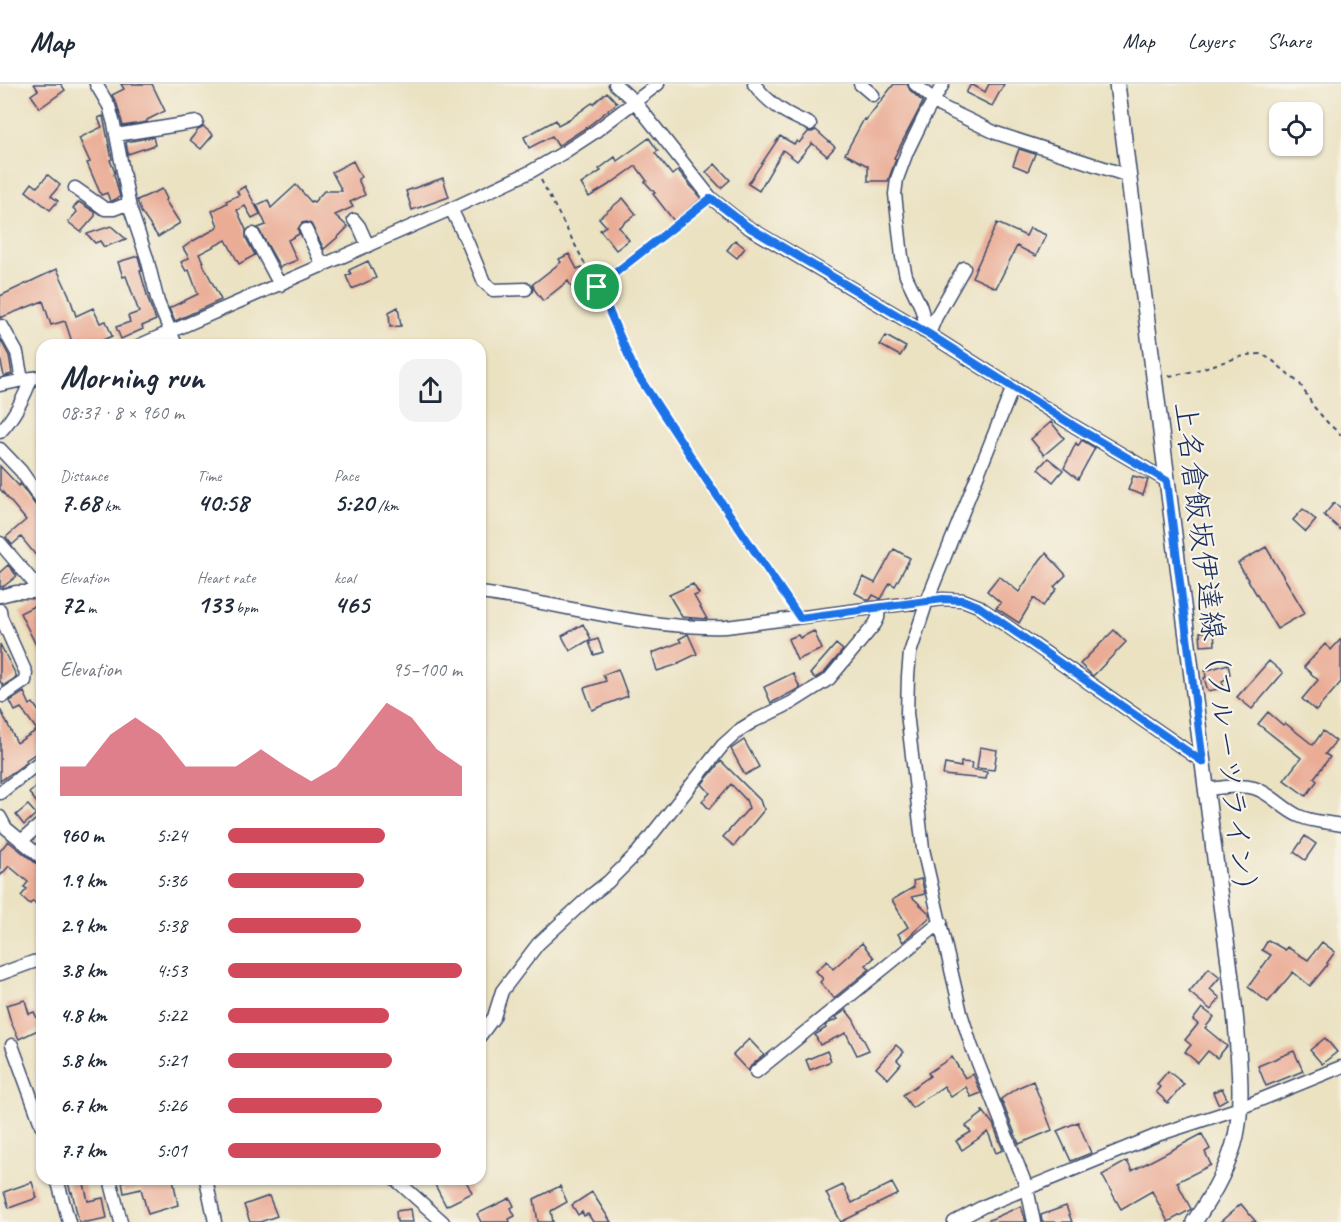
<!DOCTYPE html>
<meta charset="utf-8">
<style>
body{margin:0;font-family:Caveat,"Klee One",sans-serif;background:#f2f2f3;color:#1f2937;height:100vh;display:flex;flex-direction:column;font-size:22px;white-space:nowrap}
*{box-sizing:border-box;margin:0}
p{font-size:20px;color:#747a83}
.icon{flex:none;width:33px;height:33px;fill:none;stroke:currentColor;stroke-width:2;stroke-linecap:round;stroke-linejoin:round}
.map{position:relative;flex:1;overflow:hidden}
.panel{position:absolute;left:36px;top:255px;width:450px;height:846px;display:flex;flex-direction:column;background:#fff;border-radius:18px;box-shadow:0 2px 4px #0004}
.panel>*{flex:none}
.controls{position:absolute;left:1269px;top:18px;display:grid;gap:12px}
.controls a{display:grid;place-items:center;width:54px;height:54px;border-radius:12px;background:#fff;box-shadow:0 2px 4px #0004;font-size:30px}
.pin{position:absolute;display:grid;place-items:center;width:51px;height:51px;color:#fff;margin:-26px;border:3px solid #fff;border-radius:50%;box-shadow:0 2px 6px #0007}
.round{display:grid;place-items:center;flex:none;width:63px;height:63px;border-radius:18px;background:#f2f2f3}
.head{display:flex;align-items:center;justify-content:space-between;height:102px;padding:0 24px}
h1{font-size:33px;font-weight:600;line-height:45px}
.figures{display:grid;grid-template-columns:repeat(3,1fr);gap:9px;height:102px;padding:6px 24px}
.figures div{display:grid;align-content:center}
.figures b{font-size:26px;font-weight:600}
.figures small{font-size:16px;font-weight:400}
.figures p{font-size:16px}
.chart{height:168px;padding:12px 24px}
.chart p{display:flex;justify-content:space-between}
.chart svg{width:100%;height:108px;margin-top:6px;fill:#d1495b;opacity:.7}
ul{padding:0 24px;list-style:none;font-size:20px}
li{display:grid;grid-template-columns:96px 72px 1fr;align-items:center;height:45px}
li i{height:15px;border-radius:8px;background:#d1495b}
header{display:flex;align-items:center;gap:36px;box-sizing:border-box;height:84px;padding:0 30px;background:#fff;border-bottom:2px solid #e0e1e3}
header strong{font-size:28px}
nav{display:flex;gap:33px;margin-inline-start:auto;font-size:21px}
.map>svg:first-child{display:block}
</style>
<header>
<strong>Map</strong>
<nav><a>Map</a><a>Layers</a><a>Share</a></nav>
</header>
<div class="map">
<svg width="1341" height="1138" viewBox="0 0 1341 1138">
<rect width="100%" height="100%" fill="#f7f3e8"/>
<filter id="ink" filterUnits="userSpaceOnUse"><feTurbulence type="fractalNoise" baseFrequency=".0167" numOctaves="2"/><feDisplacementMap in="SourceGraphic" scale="12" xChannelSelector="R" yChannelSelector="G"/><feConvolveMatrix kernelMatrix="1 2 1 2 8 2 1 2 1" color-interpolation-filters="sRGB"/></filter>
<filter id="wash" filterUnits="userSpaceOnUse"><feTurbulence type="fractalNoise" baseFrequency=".008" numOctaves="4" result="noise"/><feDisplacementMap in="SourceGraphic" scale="24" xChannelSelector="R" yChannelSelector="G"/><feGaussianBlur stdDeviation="1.35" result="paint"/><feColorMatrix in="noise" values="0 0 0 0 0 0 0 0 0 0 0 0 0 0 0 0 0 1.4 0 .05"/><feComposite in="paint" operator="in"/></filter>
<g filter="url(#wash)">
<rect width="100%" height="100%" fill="#ebe2c2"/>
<g id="blocks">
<!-- building -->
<path fill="#eaac95" d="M34,0H61L65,6L40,24L31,11L38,6Z
M121,0H152L165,27L147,36V38L123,42L117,20L112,11L124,5Z
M894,0H907L910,6L923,18L894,74L896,75L888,97H868V82L845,70L864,35L866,36Z
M971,0L985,8L989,0H1004L992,22L966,9Z
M607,8L617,19L587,43L558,62L552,52L529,64L524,53L556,36L558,41L571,34L592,19L593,20Z
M103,32L112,75L110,76L115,89L114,90L120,113L112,117H110L107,109L101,111L87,79L90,78L79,54L102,43L98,34Z
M204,43L213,51L201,65L190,56L198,46Z
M816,46L835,63L827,72L812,59L797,77L783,66L759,107L748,100L780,52L794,60L797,57L799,59L808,48H812Z
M153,53L155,61L128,70L126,58Z
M649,54L658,67L655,69L672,91L678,86L701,115L674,137L653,110L655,109L645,98L647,97L636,82L610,100L589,113L581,100L601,87L599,85L615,73L617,77Z
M1019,65L1035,70L1028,87L1013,81Z
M353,77L361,93L358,95L365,111L350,118L353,123L335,131L348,143L338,153L324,165L311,140L307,138L302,139L298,145L299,150L288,156L297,176L280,183L258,144L266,141L257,121L268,116L271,124L296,101L311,118L312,117L314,118L324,107H342L332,88Z
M715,80L730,96L721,104L706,88Z
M48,91L60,101L51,112L58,117L50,126L26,107L32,99L37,103Z
M443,94L449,113L412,126L406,107Z
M245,102L260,130L252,134L245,122L237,126L246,146V154L255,171L239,180L226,156L199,170L203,178H202L221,216L175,237L169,224L198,210L189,186L186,187L181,178L189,174L183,164L193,157L217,144L216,143L218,142L212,127L227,119L226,117L239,111L237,107Z
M162,105L167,115L165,116L180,139L158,153L141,128L137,116Z
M623,114L636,130L619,143L629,156L616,166L600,146L606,142L599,134Z
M79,118L95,128V132L81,148L68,138L77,128L73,124Z
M997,139L1026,152L1030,144L1046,151L1036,172L1017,162L996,204L972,193Z
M111,142L126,155L104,163L100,157L95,159L87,150Z
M735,156L745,164L737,174L727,166Z
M569,170L577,185L582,183L594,206L578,215L568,197L543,217L534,205L533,200L561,178L559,175Z
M138,172L142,187H140L150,221L156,236L142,242L143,245L121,255L116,243L130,238L128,232L139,228L126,192L123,193L118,178Z
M368,177L376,194L352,205L346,192L351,190L349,186Z
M57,185L69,211L76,232L93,224L100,239L106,237L112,252L96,259L97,261H73L65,237L51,241L43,217L0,234V212Z
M398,223L401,242L390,243L389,228Z
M886,252L906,263L900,272L880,261Z
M0,255L9,272L12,290L4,292L0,274Z
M1051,338L1064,354L1044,371L1031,355Z
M1082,356L1095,364L1078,395L1064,384L1076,359L1078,362Z
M1048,374L1063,386L1053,398L1038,385Z
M0,382L19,402L20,400L42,430V479L21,453L12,461L6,453L26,436L0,405Z
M1133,392L1148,396L1143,411L1128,406Z
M1334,419L1341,424V446L1324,431Z
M1303,425L1316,436L1306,448L1293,436Z
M1266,463L1305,529L1277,545L1238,479Z
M894,465L910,474L895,502L890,499L881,515L873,511L870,516H868L855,509L863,493L875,499Z
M1046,469L1066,491L1054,503L1057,505L1043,522L1034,514L1019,539L996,524L1001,519L987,507L999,492L1019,508L1040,476Z
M8,481L17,492L4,502L0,503V488Z
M693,500L699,510L694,512L707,535L682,533L669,511Z
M42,518V573L20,529Z
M583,540L591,555L570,567L562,552Z
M1114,546L1126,558L1093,592L1080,580Z
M814,547L822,565L797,576L788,555L798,551L800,554Z
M1214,547L1215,561L1201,562L1200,548Z
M688,550L697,570L678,579L679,580L657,587L652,569L681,558L679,555Z
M598,555L603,568L594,571L589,558Z
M1341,555V598L1316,627L1302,615L1318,596L1304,583L1325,560L1331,566Z
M0,560L17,593L3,602L0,597Z
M836,560L843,566L824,589L815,594L810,590Z
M1269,577L1283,589L1252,625L1237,613Z
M1228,580L1230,590L1225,591L1226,595L1222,597L1224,604L1208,607L1204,594L1206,593L1205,587Z
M618,585L628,612L592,626L584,604L606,597L603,591Z
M793,589L800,604L771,619L764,603Z
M24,608L30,621L33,619L42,632V665L26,676L27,678L16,686L0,697V625L17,659L37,646L21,624L15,627L10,617Z
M1268,628L1283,641L1285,639L1313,661L1323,647L1336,657L1325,670L1330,673L1314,694L1317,697L1306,712L1284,696L1301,674L1258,640Z
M744,656L759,683L745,691L731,665Z
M980,663L997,666L994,686L977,684Z
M721,677L760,716L762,722L765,725L734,762L723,753L749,724L746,716L731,700L709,725L702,717L710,709L702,700Z
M961,678L972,679L971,685L987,688L986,695L943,691L945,680L961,683Z
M42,698V725L29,709Z
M28,721L36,730L24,741L16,731Z
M1305,752L1316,760L1305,776L1294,768Z
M8,757L37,780L42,782V815L37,821L33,817L30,820L21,812L27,805L24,803L28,798L9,782L0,792V767Z
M921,795L925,810L912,813L930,830V833L903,858L898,850L908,843L892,816L914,803L913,797Z
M1268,856L1285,866L1287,863L1308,876L1322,858L1335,868L1327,879L1328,880L1310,902L1293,888L1268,918L1248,903L1271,871L1262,866Z
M862,859L874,874L866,881L870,885L834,914L820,898L823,895L816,887L827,877L833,885Z
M1209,884L1220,893L1210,905L1220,914L1211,926L1189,908Z
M25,916L29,930L34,928L42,944L19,955L11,938L6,921Z
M1202,924L1214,933L1205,944L1227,962L1217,974L1208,967L1198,979L1185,968L1191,961L1185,956L1198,940L1193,936Z
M846,926L853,935L869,966L857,971L846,949L820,961L815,951L826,944L825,942L829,939L838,935L836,933Z
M1325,954L1337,968L1322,980L1310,966Z
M749,955L764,971L751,982L748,987L733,971Z
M896,961L904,968L897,976L901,980L888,995L876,984Z
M827,967L831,977L810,986L806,976Z
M1294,967L1303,987L1266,1002L1258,982Z
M952,973L965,994L973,990L981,1009L971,1013L966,1003L951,1013L944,1002L912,1024L903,1011L930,992L928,989Z
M1168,987L1184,1000L1168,1019L1156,1008L1160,1003L1157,1000Z
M1033,997L1052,1046L1019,1060L1001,1015L1017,1004Z
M1222,1004L1227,1015L1218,1020L1213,1008Z
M982,1027H983L993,1040L1003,1066L996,1069L988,1048L962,1066L956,1057L971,1048L966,1042L983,1029Z
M1078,1038L1091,1069L1071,1077L1057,1047Z
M1202,1050L1210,1065L1205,1068L1211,1081L1177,1098L1191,1125L1190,1126L1168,1138L1152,1107L1121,1125L1102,1091L1127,1077L1132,1087Z
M83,1095L88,1117L103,1114L107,1134L87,1138H79L72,1108L71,1109L68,1099Z
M128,1095H173L178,1121L148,1130L141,1105L124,1109L122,1098L128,1096Z
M432,1095H465L472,1109L446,1122Z
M32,1098L37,1114L9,1124L4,1108Z
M892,1099L898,1110L841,1138L826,1109L843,1101L852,1119Z
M560,1102L567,1118L551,1127L553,1138H538L534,1115Z
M592,1108L611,1138H593L588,1130L584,1132L582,1128L578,1131L572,1121Z
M269,1112L277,1132L260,1138H250L244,1121Z
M510,1114L514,1122L511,1124L515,1132L509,1135L510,1138H481L477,1130Z
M1241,1120L1256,1138H1220Z
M1021,1122L1026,1138H985Z
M1066,1122L1072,1138H1042L1041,1131Z
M411,1125L413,1138H397L396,1127Z"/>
</g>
</g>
<g filter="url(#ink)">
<use href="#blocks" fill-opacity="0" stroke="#3a4a6d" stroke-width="1.5"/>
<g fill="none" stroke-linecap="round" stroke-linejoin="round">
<defs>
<path id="minor" d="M96,0L109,22L114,40L130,124L147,174L158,218L176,261
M615,0L635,18L711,114L746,142L929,250L1074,342L1167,397
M754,0C770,21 786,30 810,40
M860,0L873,11
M915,0L942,23L996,49L1129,92
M116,51L197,38
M75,104L105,125H114L129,119
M451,125L467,157L484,198L493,206L526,205
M354,136L359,142L368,162
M306,146L323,182
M253,150L280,201
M2,242L17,269L22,296
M923,247L926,240L920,221L906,192L902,173L895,110L897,95L907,68L924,33L943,0
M929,250L936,233L964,184
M140,261L451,125L530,88L563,69L592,50L658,0
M0,301L42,292
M1013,303L927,517L910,569L908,592L907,629L923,765L961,929L971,961L1027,1104L1034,1138
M0,348C12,336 26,311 31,294
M0,365L21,387L42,417
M0,459L34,499L38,508
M480,509C561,519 644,546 726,543L943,515L963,516L978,522L1203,678
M0,512L16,508H42
M0,526L1,533L26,589L25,597L3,612
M1207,705C1221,704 1240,700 1254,704C1271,709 1283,725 1299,732C1312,738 1327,738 1341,741
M0,709L42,676
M0,733L6,744L42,774
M21,757L42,739
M0,890L33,878L42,877
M480,952L494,933L502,907L538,860L590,812L608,798L638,768L723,661L741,645L754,637L791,619L829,595L875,540L878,534L879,523
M12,961L42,1043
M756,988L941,838
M57,1095L69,1138
M110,1095L121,1138
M206,1095L215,1138
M395,1095L443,1138
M954,1138L984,1122L1160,1050L1240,1024L1341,983"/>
<path id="major" d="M1117,0L1219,806C1226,859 1235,912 1238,965C1240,994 1242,1023 1236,1052C1229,1083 1212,1112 1194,1138"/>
</defs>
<!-- minor casing -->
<use href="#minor" stroke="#3a4a6d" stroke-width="15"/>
<!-- major casing -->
<use href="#major" stroke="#3a4a6d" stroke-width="18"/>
<!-- path -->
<path stroke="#3a4a6d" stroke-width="2" stroke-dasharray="4.5 4.5" stroke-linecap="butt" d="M541,96L606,220L635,287L707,397L794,523
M597,203L702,122
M1169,292L1190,288L1247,271L1261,270L1272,276L1300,300L1314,323L1328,339L1341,351"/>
<!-- minor -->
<use href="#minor" stroke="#fff" stroke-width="12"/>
<!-- major -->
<use href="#major" stroke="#fff" stroke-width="15"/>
</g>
</g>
<g fill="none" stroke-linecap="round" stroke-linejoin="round" filter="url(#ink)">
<defs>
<path id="route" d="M711,114L747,142L929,250L1074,342L1167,397L1203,678L978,522L963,516L943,515L927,517L800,534L707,397L635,287L606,220L597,203Z"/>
</defs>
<!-- route casing -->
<use href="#route" stroke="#fff" stroke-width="12"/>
<!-- route -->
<use href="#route" stroke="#1a73e8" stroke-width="8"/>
</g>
<g text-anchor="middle" stroke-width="4.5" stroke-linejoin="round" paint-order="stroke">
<!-- street labels -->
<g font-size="30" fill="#1b2f5e" stroke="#f7f3e8">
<text transform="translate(1216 570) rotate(83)" y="10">上名倉飯坂伊達線（フルーツライン）</text>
</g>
</g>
</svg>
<div class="controls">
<a><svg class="icon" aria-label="locate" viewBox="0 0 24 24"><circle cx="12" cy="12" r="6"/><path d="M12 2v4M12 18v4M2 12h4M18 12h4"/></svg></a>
</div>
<div class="pin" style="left:597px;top:203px;background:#1e9e55"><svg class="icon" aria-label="arrive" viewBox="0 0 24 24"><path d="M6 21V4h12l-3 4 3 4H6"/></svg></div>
<section class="panel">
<div class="head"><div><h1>Morning run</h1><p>08:37 · 8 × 960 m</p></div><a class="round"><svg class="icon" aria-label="share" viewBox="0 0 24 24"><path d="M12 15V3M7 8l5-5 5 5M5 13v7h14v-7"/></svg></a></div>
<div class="figures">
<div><p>Distance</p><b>7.68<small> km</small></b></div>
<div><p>Time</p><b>40:58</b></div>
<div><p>Pace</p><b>5:20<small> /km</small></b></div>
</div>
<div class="figures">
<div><p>Elevation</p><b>72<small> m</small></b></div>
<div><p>Heart rate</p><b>133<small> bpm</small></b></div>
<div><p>kcal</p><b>465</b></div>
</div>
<div class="chart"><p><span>Elevation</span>95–100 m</p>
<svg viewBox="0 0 160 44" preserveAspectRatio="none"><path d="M0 44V32L10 32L20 19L30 12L40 19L50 32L60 32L70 32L80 25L90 32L100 38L110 32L120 19L130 6L140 12L150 25L160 32V44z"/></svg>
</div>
<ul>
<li><b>960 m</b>5:24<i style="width:67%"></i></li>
<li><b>1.9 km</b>5:36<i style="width:58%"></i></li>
<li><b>2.9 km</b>5:38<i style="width:57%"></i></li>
<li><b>3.8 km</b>4:53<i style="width:100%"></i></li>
<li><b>4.8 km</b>5:22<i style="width:69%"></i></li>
<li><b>5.8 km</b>5:21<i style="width:70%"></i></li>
<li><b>6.7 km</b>5:26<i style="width:66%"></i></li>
<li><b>7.7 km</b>5:01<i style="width:91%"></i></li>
</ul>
</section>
</div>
